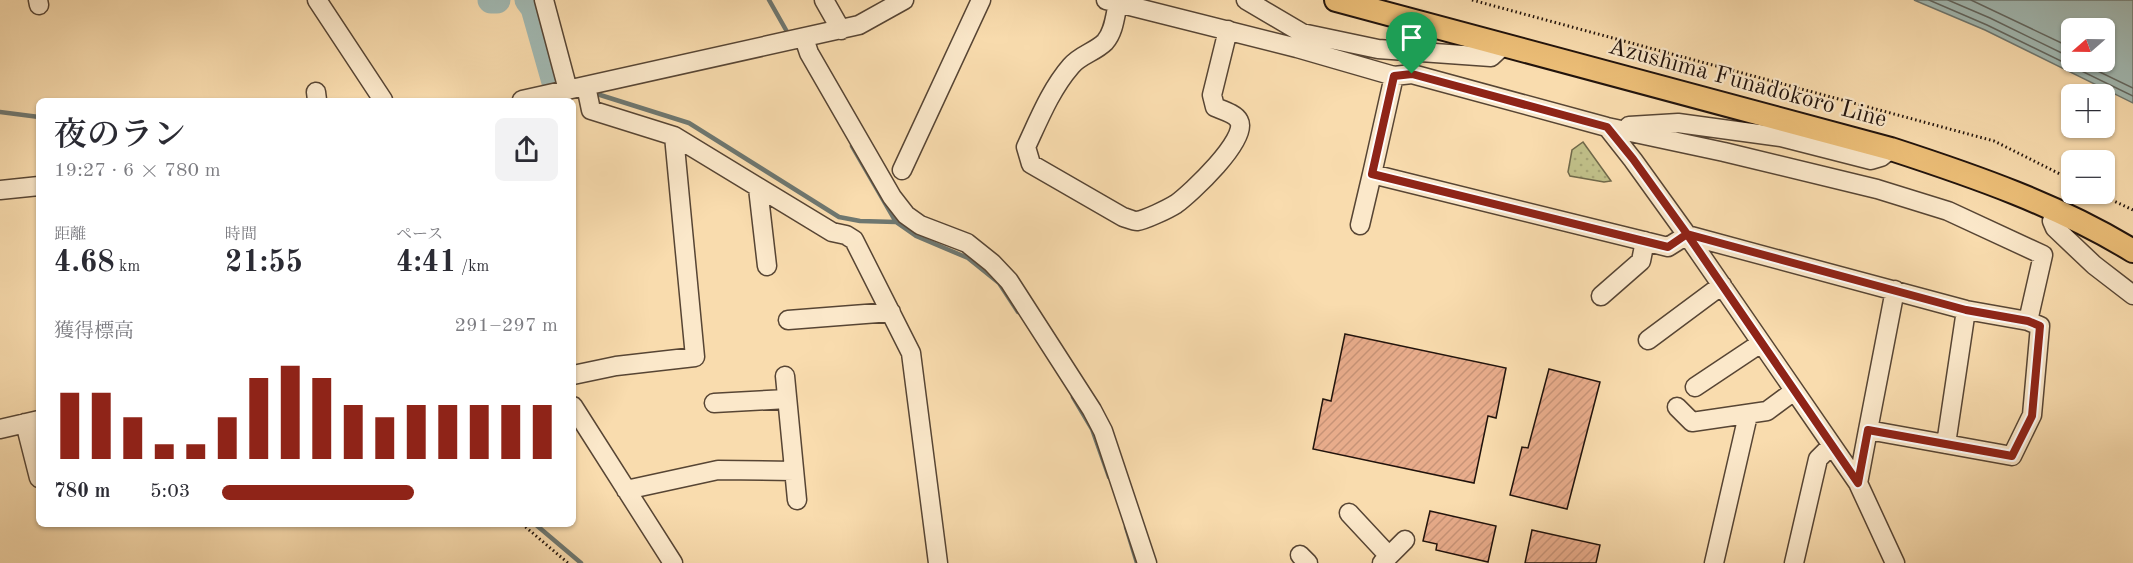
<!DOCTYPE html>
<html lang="ja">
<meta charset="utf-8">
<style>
body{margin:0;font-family:"Old Standard TT","Noto Serif JP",serif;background:#f2f2f3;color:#2b2b33;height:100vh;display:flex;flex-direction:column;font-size:22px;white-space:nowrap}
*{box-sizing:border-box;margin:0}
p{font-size:20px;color:#7c7c81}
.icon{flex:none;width:33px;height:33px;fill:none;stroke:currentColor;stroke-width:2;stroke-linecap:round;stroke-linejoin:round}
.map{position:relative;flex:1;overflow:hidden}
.panel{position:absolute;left:36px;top:98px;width:540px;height:429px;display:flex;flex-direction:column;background:#fff;border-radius:9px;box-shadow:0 2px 4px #0004}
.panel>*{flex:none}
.needle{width:39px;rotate:250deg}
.buttons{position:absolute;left:2061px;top:18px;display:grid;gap:12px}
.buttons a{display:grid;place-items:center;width:54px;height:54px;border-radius:9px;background:#fff;box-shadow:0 2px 4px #0004;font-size:30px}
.pin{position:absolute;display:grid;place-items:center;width:51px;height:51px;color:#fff;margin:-62px -26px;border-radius:50% 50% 50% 0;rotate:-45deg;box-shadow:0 0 6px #0007}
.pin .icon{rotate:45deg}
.round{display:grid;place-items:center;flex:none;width:63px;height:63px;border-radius:9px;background:#f2f2f3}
.overview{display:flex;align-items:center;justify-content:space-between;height:102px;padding:0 18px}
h1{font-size:33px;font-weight:600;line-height:45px}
.stats{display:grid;grid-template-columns:repeat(3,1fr);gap:9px;height:102px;padding:6px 18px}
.stats div{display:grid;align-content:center}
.stats b{font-size:30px;font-weight:600}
.stats small{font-size:16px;font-weight:400}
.stats p{font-size:16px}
.chart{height:168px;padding:12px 18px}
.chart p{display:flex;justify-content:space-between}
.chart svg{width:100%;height:108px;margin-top:6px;stroke:#8f2418;stroke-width:6}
ul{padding:0 18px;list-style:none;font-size:20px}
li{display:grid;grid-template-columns:96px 72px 1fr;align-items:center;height:45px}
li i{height:15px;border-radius:8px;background:#8f2418}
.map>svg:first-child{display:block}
</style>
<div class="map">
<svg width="2133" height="563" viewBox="0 0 2133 563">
<defs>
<pattern id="park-dots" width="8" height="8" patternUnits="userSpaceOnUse" patternTransform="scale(1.5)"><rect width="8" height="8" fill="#c0bf88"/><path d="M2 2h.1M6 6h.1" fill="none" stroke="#a5a374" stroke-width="1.8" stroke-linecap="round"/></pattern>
<pattern id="building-hatch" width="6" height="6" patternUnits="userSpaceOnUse" patternTransform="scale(1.5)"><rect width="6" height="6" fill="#e8ac8b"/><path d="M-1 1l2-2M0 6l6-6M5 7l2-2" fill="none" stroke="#c79377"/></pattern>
</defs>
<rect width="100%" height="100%" fill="#f9dcae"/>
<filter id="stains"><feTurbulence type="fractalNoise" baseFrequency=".00333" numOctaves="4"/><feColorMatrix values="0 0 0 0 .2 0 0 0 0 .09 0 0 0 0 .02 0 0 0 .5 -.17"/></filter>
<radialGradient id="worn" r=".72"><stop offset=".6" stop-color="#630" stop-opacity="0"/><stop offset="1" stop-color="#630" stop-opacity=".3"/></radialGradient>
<!-- park -->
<path fill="url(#park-dots)" stroke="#70694a" stroke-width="1.5" d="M1583,142L1611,181L1604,182L1570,176L1568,172L1572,150Z"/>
<!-- water -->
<path fill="#a1b9b3" stroke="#6e7770" stroke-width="1.5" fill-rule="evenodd" d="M1914,0H2133V103L1985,30ZM2072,28H2104V62H2072Z"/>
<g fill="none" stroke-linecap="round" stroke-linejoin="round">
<!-- shore -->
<path stroke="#616660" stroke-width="1.5" d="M1929,0L1987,25L2133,96
M1948,0L1990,18L2072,58
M1971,0L2072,48
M2079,62L2133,88"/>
<!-- stream -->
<path stroke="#6e7770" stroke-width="4.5" d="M769,0L790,37
M597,94L689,123L839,217L860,221L896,222
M0,112L39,117
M852,146L896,222L916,236L968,258L999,283L1018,312
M1073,397L1092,429L1109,477
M535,524L581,563
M1126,527L1137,563"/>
<!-- river -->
<path stroke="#a1b9b3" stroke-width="27" d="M491,0H497
M528,0L534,8L555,82"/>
</g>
<!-- building -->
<path fill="url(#building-hatch)" stroke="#21130c" stroke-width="1.5" d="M1345,334L1506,368L1496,418L1488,416L1474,483L1313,449L1323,399L1331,401Z
M1549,369L1600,382L1567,509L1510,495L1522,447L1528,448Z
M1430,511L1496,526L1488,562L1436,550L1437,544L1423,541Z
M1532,530L1600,545L1596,563H1525Z"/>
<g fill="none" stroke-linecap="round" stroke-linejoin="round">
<defs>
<path id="minor" d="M38,0L39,5
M317,0L383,100
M544,0L568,90
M824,0L841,30
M1106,0L1297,48L1394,76L1412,74L1607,127L1724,152L1877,189L1948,211L2043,255L2028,321L2040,326L2032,415L2012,456L1868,430L1858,483
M1246,0L1302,33L1299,43
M1118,3C1115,16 1114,32 1105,42C1095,52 1080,55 1071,66C1051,89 1039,119 1026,147L1031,164L1123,217C1127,218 1133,221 1137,221C1145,220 1168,209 1176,204C1190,194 1249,139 1239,121C1236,114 1222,110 1215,107L1212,95L1228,30
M1302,33L1378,49L1491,57L1504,45
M804,38L809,53L892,197L906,215L920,225L967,243L992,263L1009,281L1092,410L1103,431L1147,563
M1394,76L1372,174L1668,247L1687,235L1966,310L2028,321
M586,86L591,110L674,136L832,232L846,235L854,240L911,353L938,563
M316,92L317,100
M522,100L859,25L904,0
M1629,126L1678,123L1781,137L1871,160L1881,157L1891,149
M1607,127L1633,160L1687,235L1858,483L1895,563
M902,170L981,0
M758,188L767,266
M0,190L39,186
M2057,211L2052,221L2055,228L2094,265L2133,295
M1360,225L1372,174
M1601,296L1641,261L1645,241
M788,320L891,312
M1648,340L1722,285
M573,375L616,366L695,357L674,136
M785,376L797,500
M1695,387L1761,343
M714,403L787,399
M573,406L673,563
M1677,407L1692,422L1767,411L1794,391
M25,423L39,478
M0,429L39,420
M1868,430L1895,290
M1946,444L1966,310
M626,490L718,470L794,471
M1349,513L1389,556
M1300,555L1308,563
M1382,563L1405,540
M1714,563L1748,415
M1794,563L1818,459L1832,445"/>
<path id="major" d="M1336,0L1891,149C1974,176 2058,205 2133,251"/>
</defs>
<!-- minor casing -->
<use href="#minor" stroke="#574534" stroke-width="21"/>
<!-- major casing -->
<use href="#major" stroke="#21130c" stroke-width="26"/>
<!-- path -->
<path stroke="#21130c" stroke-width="3" stroke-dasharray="1.5 3" stroke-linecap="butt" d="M1472,0L1994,141L2072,180
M2099,194L2133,210
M522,524L568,563"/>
<!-- minor -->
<use href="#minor" stroke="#fbe8ca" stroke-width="18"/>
<!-- major -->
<use href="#major" stroke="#ecbe77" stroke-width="22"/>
</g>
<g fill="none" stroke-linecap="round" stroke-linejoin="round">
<defs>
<path id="route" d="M1412,74L1394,76L1372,174L1668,247L1687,234L1858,483L1868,430L2012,456L2032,416L2040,326L2028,321L1966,310L1687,234L1633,159L1607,127L1412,74"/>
</defs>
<!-- route casing -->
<use href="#route" stroke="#fff" stroke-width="12"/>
<!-- route -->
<use href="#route" stroke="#8f2418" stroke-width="8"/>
</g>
<g text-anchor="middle" stroke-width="4.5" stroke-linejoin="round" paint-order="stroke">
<!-- street labels -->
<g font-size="24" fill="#21130c" stroke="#fbe8ca">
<text transform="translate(1748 82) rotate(15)" y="8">Azushima Funadokoro Line</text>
</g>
</g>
<rect width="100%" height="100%" filter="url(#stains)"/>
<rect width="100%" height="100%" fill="url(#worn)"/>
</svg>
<div class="buttons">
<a><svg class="needle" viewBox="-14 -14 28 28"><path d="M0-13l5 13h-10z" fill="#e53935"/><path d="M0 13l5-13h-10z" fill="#7c7c81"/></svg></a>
<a>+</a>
<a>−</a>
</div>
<div class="pin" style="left:1412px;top:74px;background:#1e9e55"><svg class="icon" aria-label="arrive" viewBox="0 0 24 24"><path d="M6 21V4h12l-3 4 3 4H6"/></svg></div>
<section class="panel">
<div class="overview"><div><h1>夜のラン</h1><p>19:27 · 6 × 780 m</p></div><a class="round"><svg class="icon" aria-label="share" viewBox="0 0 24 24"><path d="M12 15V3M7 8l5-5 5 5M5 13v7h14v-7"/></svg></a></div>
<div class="stats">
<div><p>距離</p><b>4.68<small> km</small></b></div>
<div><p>時間</p><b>21:55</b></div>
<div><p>ペース</p><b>4:41<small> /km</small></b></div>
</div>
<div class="chart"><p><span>獲得標高</span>291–297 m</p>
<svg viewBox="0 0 160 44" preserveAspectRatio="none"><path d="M5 44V17M15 44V17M25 44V27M35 44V38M45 44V38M55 44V27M65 44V11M75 44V6M85 44V11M95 44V22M105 44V27M115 44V22M125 44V22M135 44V22M145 44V22M155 44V22"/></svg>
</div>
<ul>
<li><b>780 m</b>5:03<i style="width:57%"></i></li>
</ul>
</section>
</div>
